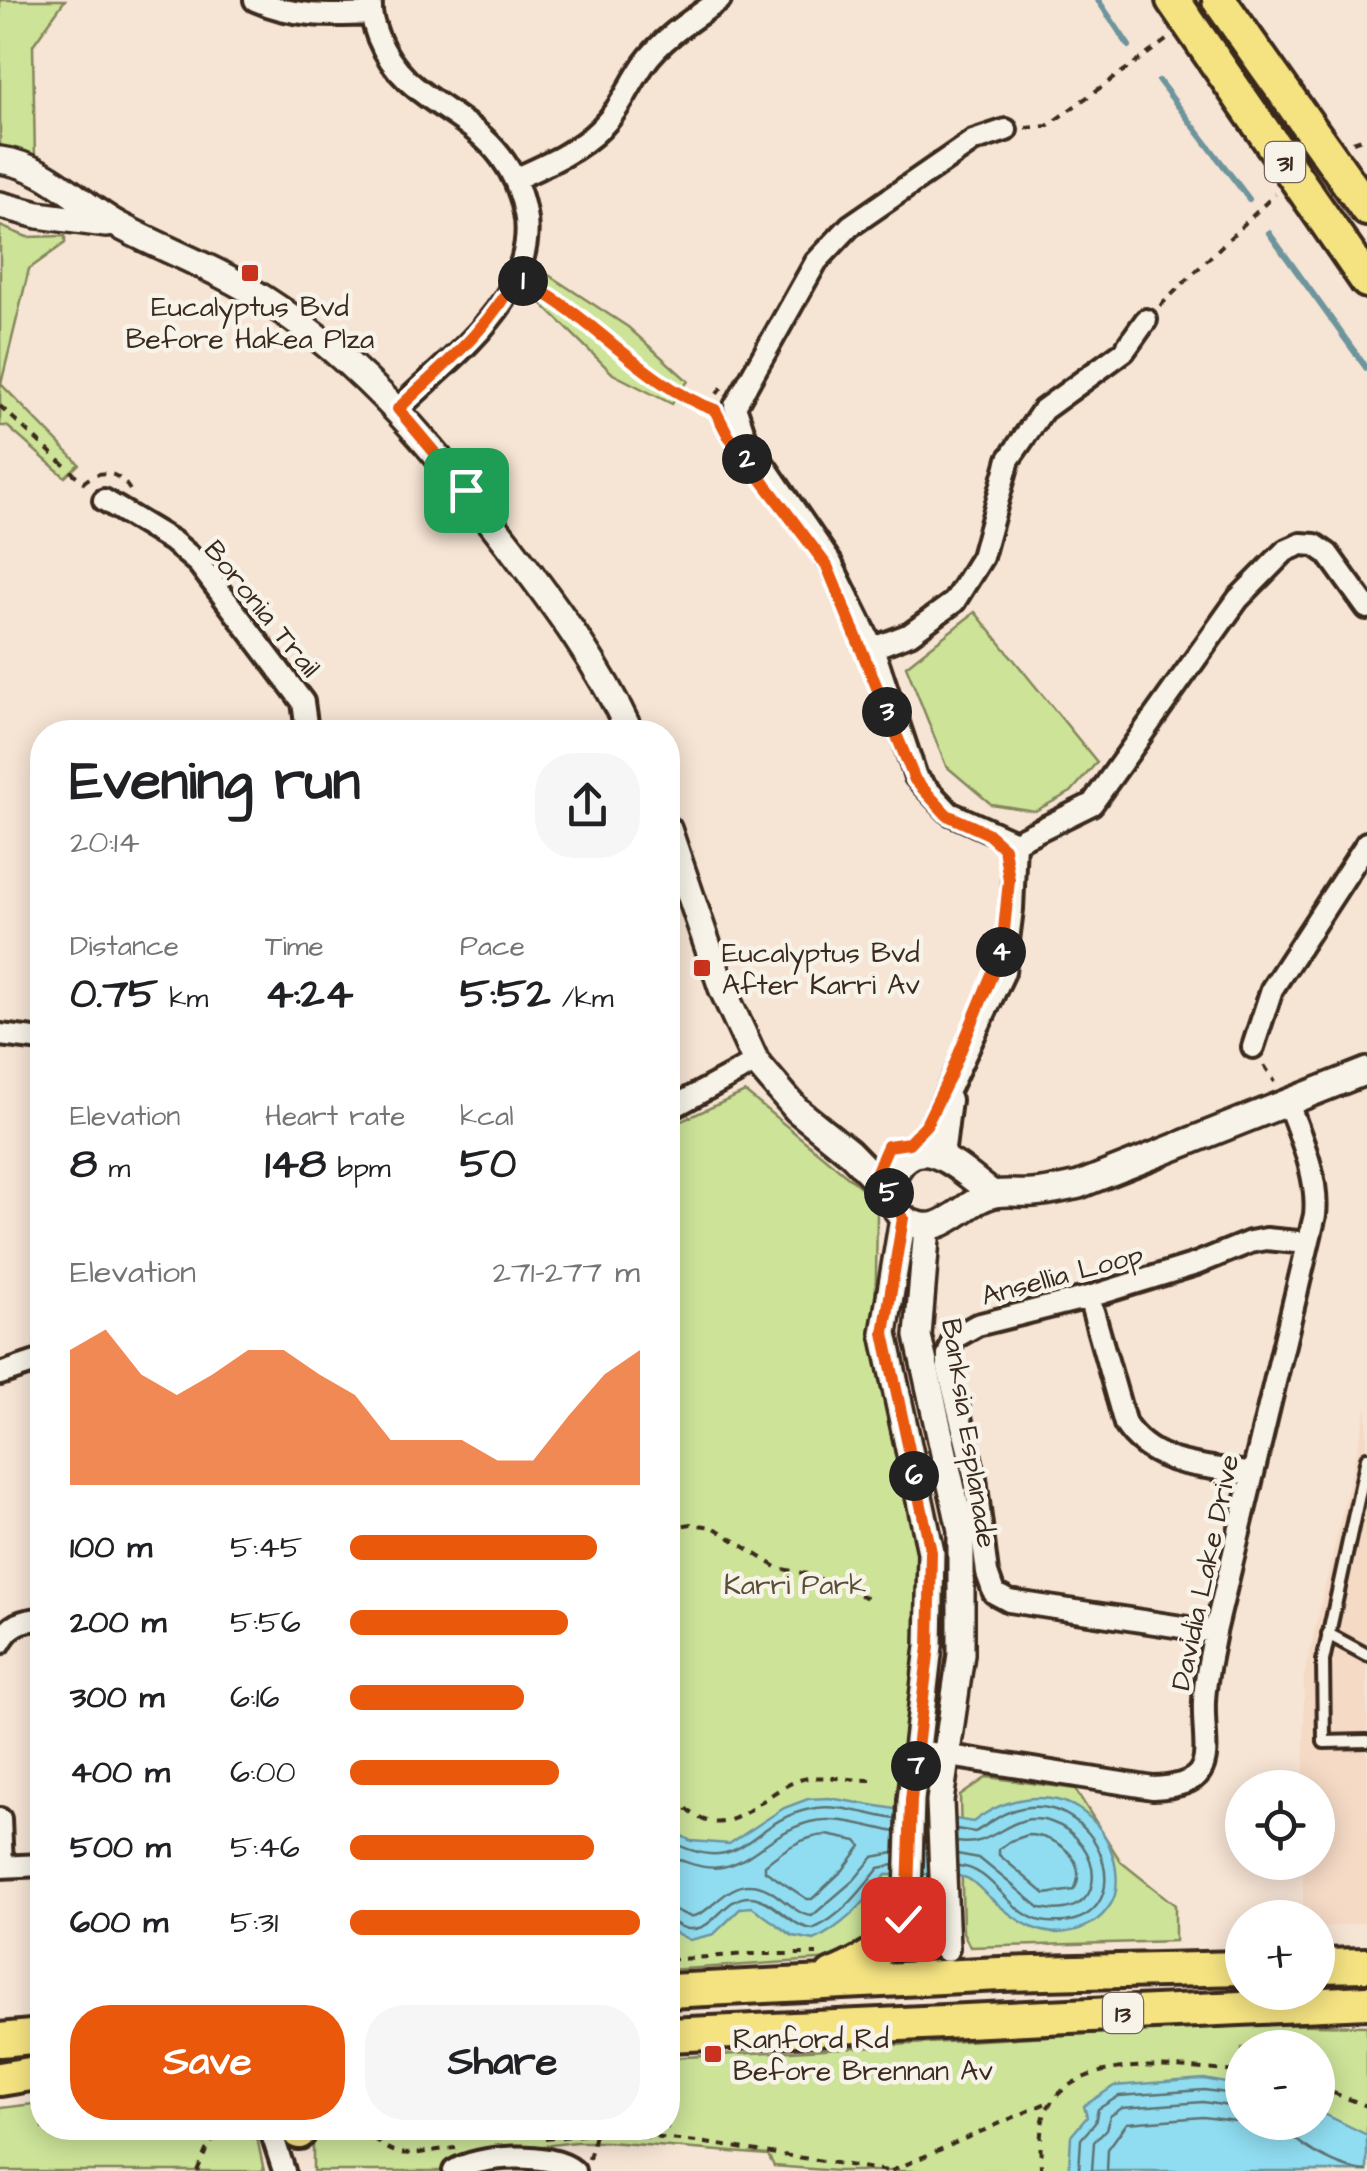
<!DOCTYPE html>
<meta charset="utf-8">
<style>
body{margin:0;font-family:"Architects Daughter",sans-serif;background:#f6f6f6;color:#202124;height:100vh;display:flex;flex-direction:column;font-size:38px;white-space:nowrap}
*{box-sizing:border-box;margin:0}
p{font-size:32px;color:#757577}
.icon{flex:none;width:55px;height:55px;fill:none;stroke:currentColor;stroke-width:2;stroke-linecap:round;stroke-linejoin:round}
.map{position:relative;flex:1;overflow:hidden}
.sheet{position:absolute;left:30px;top:720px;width:650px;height:1420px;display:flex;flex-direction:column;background:#fff;border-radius:40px;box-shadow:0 5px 25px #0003}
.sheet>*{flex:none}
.tools{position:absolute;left:1225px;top:1770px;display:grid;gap:20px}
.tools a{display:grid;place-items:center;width:110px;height:110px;border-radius:50%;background:#fff;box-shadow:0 5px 25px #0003;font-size:50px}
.pin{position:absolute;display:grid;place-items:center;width:85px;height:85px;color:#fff;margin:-42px;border-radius:20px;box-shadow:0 5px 15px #0006}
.km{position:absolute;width:50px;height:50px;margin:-25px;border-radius:50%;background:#222;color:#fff;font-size:28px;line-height:50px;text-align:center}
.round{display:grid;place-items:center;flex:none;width:105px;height:105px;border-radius:40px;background:#f6f6f6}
.overview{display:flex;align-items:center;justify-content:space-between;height:170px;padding:0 40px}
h1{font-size:55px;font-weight:800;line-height:75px}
.figures{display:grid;grid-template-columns:repeat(3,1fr);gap:15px;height:170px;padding:10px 40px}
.figures div{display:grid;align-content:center}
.figures b{font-size:42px;font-weight:800}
.figures small{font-size:28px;font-weight:400}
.figures p{font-size:28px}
.chart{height:280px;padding:20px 40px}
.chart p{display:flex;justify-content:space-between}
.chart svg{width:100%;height:180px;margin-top:10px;fill:#ea580c;opacity:.7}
.button{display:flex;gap:20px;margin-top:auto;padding:20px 40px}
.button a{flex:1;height:115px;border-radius:40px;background:#ea580c;color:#fff;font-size:40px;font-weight:800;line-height:115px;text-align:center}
.button a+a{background:#f6f6f6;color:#202124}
ul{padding:0 40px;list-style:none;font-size:32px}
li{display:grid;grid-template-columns:160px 120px 1fr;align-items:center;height:75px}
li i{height:25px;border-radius:12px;background:#ea580c}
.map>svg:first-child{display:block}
</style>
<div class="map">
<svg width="1367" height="2171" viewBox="0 0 1367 2171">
<rect width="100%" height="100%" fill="#f6e4d4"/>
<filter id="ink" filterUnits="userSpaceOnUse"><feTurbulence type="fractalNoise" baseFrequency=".01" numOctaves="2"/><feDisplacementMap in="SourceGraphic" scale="20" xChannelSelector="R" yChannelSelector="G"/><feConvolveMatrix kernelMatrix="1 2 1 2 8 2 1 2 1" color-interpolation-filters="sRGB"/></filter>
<g filter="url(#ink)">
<!-- built -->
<path fill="#f5dac6" d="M1367,1407V1922L1318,1928V1918H1303V1863L1318,1862V1788L1304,1787V1677Z"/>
<!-- green -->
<path fill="#cce398" stroke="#84865b" stroke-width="2.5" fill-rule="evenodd" d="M0,0H65L33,45L35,161L0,151Z
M0,226L27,237L65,236V243L29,269L1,384L79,464L65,477L7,426H0Z
M547,274L628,327L688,381L672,404L613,374L537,299Z
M975,612L1097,762L1071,792L1035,811L991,804L946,766L906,666Z
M745,1092L863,1189L877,1214L875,1335L922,1536L926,1650L894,1907C878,1930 862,1949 834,1959L668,1970V1127Z
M987,1777L1075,1789L1121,1862L1175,1905V1941L970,1947L963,1932L960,1796Z
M1259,2024L1367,2026V2171H837L774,2166L768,2155L608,2142H576L468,2155L445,2165L441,2171H313V2139L316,2128H668V2058ZM1242,2048H1318V2122H1242Z
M42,2103V2128H255L264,2171H0V2108Z"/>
<!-- water -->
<path fill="#90ddf1" stroke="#6e959d" stroke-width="2.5" d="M829,1798L973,1822C1009,1794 1063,1785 1097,1825C1111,1842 1119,1868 1116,1890C1114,1904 1102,1918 1089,1925C1046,1946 1018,1922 987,1895C980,1889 972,1878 963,1877C940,1872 910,1875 886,1875C867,1901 844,1926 814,1940L793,1936L752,1907L741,1908L714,1934L690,1940L668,1929V1828L691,1841L729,1844L784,1808L808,1799Z
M1204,2079L1242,2086V2122H1318V2111L1367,2135V2171H1069L1071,2136L1087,2117L1084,2106L1114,2086Z"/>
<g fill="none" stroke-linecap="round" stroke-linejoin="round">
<!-- shore -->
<path stroke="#5d7272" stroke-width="2.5" d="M956,1829L975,1832C991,1823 1003,1811 1022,1808C1106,1793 1146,1930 1047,1922C1010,1919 994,1867 958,1866
M827,1835L857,1841L861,1846L843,1870L812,1899H807L765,1871V1865C783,1850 803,1836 827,1835Z
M1028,1835C1056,1835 1090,1860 1074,1890L1045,1894L999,1855V1849L1010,1841Z
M668,1840C745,1881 746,1822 810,1809C836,1803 869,1815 895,1819
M957,1842C996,1849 1010,1808 1051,1822C1105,1840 1112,1922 1040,1908L979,1858L957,1854
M668,1854C742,1893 750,1838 810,1822C835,1815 870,1827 895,1832
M668,1909C677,1909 681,1914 689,1916C706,1920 724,1884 750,1885C775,1885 789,1913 812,1916L854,1880L873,1857L894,1853
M668,1921C676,1922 681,1929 689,1929C716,1931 724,1895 751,1897C774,1899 789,1926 813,1929C841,1917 861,1891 879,1868L894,1865
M1282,2122C1293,2146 1342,2170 1367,2171
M1079,2171L1081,2139L1095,2123L1098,2109L1119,2096L1204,2090L1242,2095
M1092,2171L1094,2142L1106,2129L1110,2116L1122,2108L1203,2102L1242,2108
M1107,2171L1108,2149L1127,2123L1203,2117L1244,2122"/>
<!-- stream -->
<path stroke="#6e959d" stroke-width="6" d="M1098,0L1129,46
M1159,81L1249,199
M1269,233L1367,369"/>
<defs>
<path id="service" d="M1367,1458L1323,1661L1324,1742L1367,1741
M1328,1634L1367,1655"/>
<path id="minor" d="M255,0C292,17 330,16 370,14
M371,0C370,15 373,23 378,37C403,100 464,108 501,157C514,174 521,192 525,213C531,242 520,275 504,300C477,341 433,375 398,409
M1006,130L973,141L850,226L816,262L735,406L746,439L831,563L873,648L916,777L950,813L1015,842L1092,804L1238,599L1285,551L1301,544L1315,545L1328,554L1367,608
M515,179C546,165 577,152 601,128C620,109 629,86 644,64C663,37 693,19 720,0
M104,500L172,541L198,563L303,702L307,731
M873,648L910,634L954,602L982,557L1009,459L1043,410L1124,351L1146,320
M0,1035L42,1040
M1253,1047L1272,989L1367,843
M668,1110L756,1062
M918,1154L1004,972L1012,909L1015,842
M943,1156L950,1100
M1089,1297L1125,1424C1154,1468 1205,1465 1253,1474
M0,1374L42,1360
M1215,1632L1009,1601L994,1593L987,1573L975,1478L948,1368V1355L954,1338L977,1325L1089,1297L1196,1264L1250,1242L1266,1239L1308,1243
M0,1643C10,1624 22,1620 42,1619
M918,1751L1153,1788C1223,1785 1202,1751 1204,1701C1205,1678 1211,1654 1215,1632L1315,1215C1319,1178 1301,1138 1288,1103
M0,1819L2,1867
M0,1867L42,1865
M270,2128L284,2171
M454,2171C478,2155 551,2151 574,2171"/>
<path id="tertiary" d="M0,160C47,166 78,203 118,225C167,251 220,270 267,301C366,364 440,456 511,548C556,607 599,665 630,732
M0,205L38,215L106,224
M668,829L722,988L756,1062L797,1110L849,1152L891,1195
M993,1194C966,1176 924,1127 897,1170C891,1179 890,1190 893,1200C895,1210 902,1219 912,1223C944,1238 965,1199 995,1194C1007,1192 1021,1194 1033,1193C1049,1192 1064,1188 1079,1185L1367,1071
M903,1218L884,1333L931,1552L929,1646L911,1800L908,1894
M927,1227L918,1336L961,1530V1654L940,1801L946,1948"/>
<path id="primary" d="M1173,0L1367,281
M1219,0L1367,209
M1318,1966L1367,1965
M832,1976C876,1958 898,1943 908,1894
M668,1991L1000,1974L1242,1968
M668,2035L1367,2002
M0,2040L42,2036
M0,2079L42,2072
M299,2132L301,2128"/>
</defs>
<!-- service casing -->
<use href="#service" stroke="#3b2a1e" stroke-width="18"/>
<!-- minor casing -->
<use href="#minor" stroke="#3b2a1e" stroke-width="28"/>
<!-- tertiary casing -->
<use href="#tertiary" stroke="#3b2a1e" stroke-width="32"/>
<!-- primary casing -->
<use href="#primary" stroke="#3b2a1e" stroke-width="40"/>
<!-- path -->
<path stroke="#3b2a1e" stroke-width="4" stroke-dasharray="8 8" stroke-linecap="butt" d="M1026,128L1047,126L1168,39
M1353,142L1367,137
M533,287L572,310L688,401L714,410
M1160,306L1275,194
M0,406L85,484
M714,408L712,401L722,387
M83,483C102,466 121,472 132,494
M327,723L339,732
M1264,1065L1275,1082
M668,1528L691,1524L713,1527L778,1568L807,1574L873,1600
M668,1748C674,1776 674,1809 704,1820C740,1834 769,1784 808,1778C828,1776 851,1780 871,1780
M668,1960L747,1954H817
M1318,2087L1367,2106
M362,2128C401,2166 408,2152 456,2148
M545,2139L607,2132L706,2143L887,2171
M589,2159L595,2134
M197,2171L208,2146L219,2133
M891,2171L1051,2101
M1041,2171C1041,2153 1038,2126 1047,2109C1081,2049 1185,2069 1242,2072"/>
<!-- service -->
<use href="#service" stroke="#f7f3e8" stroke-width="10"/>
<!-- minor -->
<use href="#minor" stroke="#f7f3e8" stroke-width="20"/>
<!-- tertiary -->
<use href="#tertiary" stroke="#f7f3e8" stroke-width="25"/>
<!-- primary -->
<use href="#primary" stroke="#f5e382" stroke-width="32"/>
</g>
</g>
<g fill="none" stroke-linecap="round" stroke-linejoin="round" filter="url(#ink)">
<defs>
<path id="route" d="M466,490L398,409C439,369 489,330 515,278C590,310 639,383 715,410L728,435L827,566L915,780L947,815L987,833L1004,848L1009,880L1002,950L950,1076L926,1125L909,1143L888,1146L874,1178L891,1195L903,1218L884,1333L931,1552L929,1646L911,1800L908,1894L903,1919"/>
</defs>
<!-- route casing -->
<use href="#route" stroke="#fff" stroke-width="20"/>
<!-- route -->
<use href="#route" stroke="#ea580c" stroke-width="12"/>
</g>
<!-- markers -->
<g fill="#c8321e" stroke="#f7f3e8" stroke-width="4">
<rect x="240" y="263" width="20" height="20" rx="5"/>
<rect x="692" y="958" width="20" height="20" rx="5"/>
<rect x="703" y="2044" width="20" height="20" rx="5"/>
</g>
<g text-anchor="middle" stroke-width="9" stroke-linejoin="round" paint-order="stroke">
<!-- shield labels -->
<g fill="#f7f3e8" stroke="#73665b" stroke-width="2.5">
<rect x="1265" y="142" width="40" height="40" rx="8"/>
<rect x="1103" y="1993" width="40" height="40" rx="8"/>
</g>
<g font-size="25" font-weight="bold" fill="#3b2a1e">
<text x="1285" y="171">31</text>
<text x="1123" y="2022">13</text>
</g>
<!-- poi labels -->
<g font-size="28" fill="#3b2a1e" stroke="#f7f3e8" text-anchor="start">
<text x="250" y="316" text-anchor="middle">Eucalyptus Bvd<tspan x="250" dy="32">Before Hakea Plza</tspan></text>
<text x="722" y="962">Eucalyptus Bvd<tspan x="722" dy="32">After Karri Av</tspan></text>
<text x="733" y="2048">Ranford Rd<tspan x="733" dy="32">Before Brennan Av</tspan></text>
</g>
<!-- street labels -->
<g font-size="28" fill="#3b2a1e" stroke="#f7f3e8">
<text transform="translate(263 608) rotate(51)" y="10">Boronia Trail</text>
<text transform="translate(1062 1274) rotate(-15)" y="10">Ansellia Loop</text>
<text transform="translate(970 1433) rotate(81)" y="10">Banksia Esplanade</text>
<text transform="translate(1204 1572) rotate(-78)" y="10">Davidia Lake Drive</text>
</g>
<!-- park labels -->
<g font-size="28" fill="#584f36" stroke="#f7f3e8">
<text x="795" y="1594">Karri Park</text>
</g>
</g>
</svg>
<div class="tools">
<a><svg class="icon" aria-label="locate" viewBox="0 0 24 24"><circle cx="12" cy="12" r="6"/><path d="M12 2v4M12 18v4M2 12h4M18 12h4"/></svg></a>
<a>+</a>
<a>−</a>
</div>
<div class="pin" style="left:466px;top:490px;background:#1e9e55"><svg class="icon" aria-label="arrive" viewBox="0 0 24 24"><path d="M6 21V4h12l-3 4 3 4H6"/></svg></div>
<div class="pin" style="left:903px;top:1919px;background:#d93025"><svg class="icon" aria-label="check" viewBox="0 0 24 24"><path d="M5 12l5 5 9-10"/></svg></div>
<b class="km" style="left:523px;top:281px">1</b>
<b class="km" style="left:747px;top:459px">2</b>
<b class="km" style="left:887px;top:712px">3</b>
<b class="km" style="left:1001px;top:952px">4</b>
<b class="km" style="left:889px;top:1193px">5</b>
<b class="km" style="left:914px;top:1476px">6</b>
<b class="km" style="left:916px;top:1766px">7</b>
<section class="sheet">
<div class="overview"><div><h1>Evening run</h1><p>20:14</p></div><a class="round"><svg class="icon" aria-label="share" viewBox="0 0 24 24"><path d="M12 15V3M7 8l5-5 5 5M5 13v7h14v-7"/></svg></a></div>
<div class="figures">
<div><p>Distance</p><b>0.75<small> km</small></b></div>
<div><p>Time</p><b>4:24</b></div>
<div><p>Pace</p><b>5:52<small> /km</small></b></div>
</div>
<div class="figures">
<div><p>Elevation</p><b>8<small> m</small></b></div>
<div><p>Heart rate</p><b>148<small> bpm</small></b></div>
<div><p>kcal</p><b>50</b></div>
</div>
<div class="chart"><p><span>Elevation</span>271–277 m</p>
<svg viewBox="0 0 160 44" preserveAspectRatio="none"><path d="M0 44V11L10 6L20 17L30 22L40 17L50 11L60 11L70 17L80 22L90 33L100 33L110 33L120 38L130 38L140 27L150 17L160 11V44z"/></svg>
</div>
<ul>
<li><b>100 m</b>5:45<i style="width:85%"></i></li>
<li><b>200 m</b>5:56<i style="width:75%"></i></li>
<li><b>300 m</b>6:16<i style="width:60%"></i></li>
<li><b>400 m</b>6:00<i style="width:72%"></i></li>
<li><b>500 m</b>5:46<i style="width:84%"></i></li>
<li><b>600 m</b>5:31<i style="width:100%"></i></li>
</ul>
<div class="button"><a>Save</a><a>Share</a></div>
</section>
</div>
